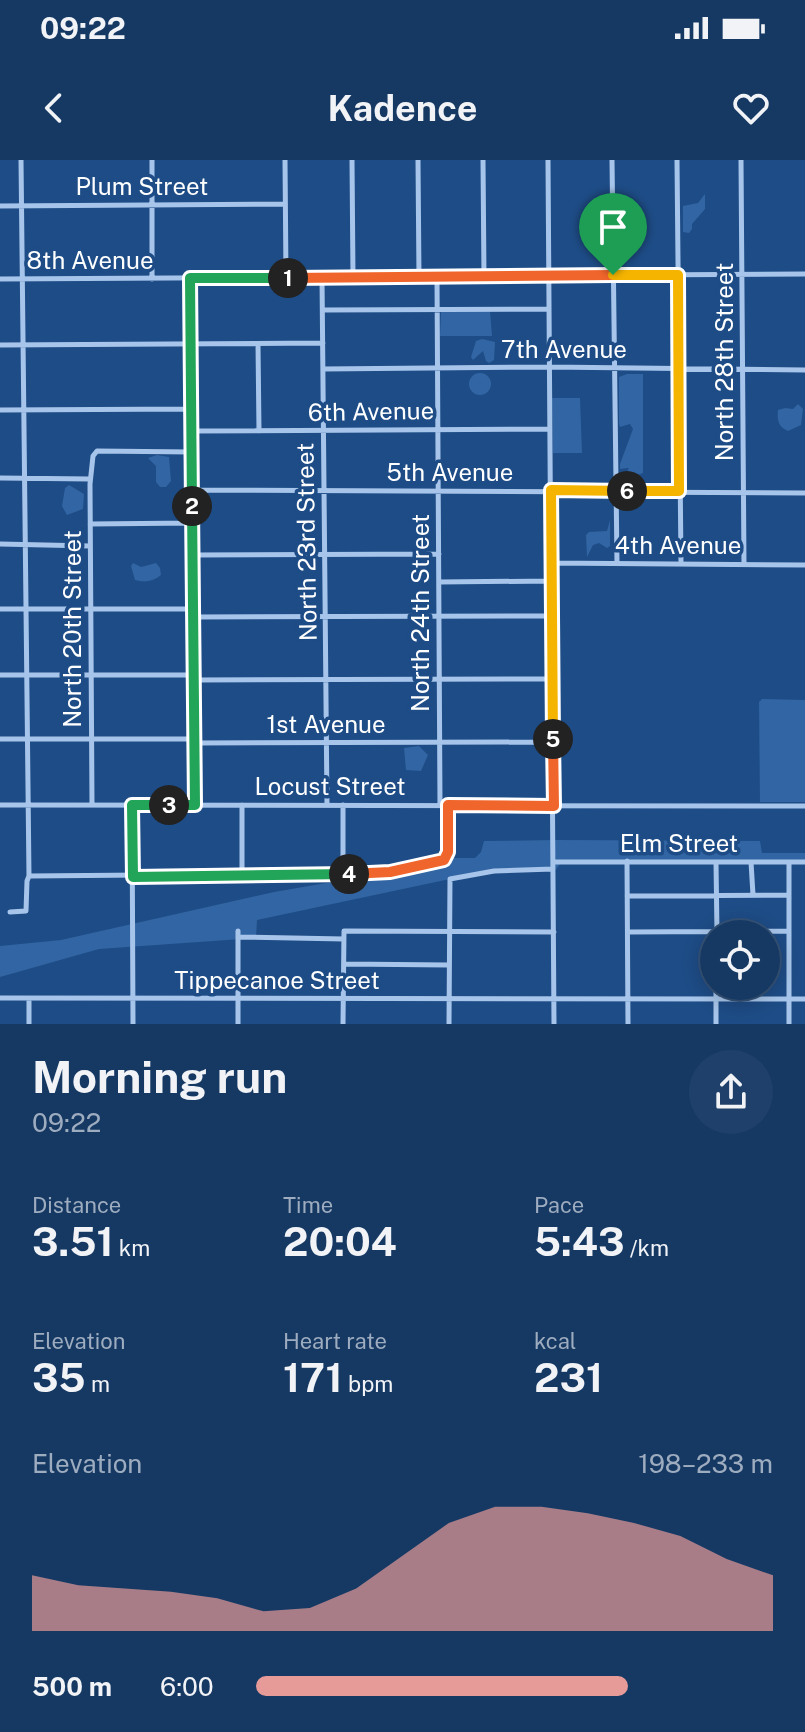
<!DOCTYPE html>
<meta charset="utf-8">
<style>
body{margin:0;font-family:"Public Sans",sans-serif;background:#1f406a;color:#f1f3f6;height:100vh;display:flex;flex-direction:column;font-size:30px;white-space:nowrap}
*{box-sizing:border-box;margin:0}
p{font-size:26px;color:#9eacbf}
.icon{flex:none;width:44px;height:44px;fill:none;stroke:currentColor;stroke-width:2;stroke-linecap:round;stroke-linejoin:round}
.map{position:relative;height:864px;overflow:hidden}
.drawer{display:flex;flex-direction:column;background:#163964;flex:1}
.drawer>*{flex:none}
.controls{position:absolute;left:700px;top:760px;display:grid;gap:16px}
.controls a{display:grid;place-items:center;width:80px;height:80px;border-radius:50%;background:#163964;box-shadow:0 4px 20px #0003,0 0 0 2px #355378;font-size:40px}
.pin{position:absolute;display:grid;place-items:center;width:68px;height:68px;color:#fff;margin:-82px -34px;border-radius:50% 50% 50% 0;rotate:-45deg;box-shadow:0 0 8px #0007}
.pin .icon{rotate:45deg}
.km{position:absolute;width:40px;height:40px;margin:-20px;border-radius:50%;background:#222;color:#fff;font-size:22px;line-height:40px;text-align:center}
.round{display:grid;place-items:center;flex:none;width:84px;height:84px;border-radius:42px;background:#1f406a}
.headline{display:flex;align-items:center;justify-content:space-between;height:136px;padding:0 32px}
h1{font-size:44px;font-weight:700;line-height:60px}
.metrics{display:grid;grid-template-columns:repeat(3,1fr);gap:12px;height:136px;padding:8px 32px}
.metrics div{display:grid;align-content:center}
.metrics b{font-size:40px;font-weight:700}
.metrics small{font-size:22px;font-weight:400}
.metrics p{font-size:22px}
.chart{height:224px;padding:16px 32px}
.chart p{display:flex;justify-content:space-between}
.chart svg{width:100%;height:144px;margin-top:8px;fill:#e69b98;opacity:.7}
ul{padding:0 32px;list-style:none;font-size:26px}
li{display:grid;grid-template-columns:128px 96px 1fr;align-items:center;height:60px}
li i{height:20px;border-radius:10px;background:#e69b98}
.status{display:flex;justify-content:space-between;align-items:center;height:56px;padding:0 40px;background:#163964;direction:ltr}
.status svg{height:22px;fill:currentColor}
header{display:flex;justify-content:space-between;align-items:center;height:104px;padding:0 32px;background:#163964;font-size:36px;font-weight:700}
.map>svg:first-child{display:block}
</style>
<div class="status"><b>09:22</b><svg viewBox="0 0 49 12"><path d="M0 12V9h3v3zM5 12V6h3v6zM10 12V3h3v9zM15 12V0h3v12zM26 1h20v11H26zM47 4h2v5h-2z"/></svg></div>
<header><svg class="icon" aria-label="back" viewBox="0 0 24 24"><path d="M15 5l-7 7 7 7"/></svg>Kadence<svg class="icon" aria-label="heart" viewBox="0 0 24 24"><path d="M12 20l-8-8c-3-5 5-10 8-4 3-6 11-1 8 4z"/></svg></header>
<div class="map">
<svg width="805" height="864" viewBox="0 0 805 864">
<rect width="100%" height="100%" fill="#1e4c86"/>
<!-- green -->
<path fill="#3265a3" d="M705,34V49L692,64V69L689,73L683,72V46L698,43Z
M441,151H490L492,176H440Z
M482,179L495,182L494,200L489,203L486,201L483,191L473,200L471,197L476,181Z
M469 224a11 11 0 1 1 22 0a11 11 0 1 1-22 0Z
M627,214H643V313L631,318L624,324L621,323L629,308L620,309V304L633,269L630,264L620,267L619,264V217Z
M552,238H580L582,293H553Z
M798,244L803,249L801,265L788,271C778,267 777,260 778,250L785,248L793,249Z
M157,295L169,297L171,321L166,327H160L156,322V306L148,298Z
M69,325L84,334L83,349L67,355L62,346L65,328Z
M610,360V386L607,388L599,383L593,385L587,397L586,375L589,372L607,371Z
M133,403L141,407L156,403L160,408L161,415C154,421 145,423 135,420L131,406Z
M762,539L805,540V642H760L759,542Z
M419,586L428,595L421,611L406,610L404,588Z
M556,680L760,681L762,693H805V702L560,704L554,712L529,709L450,719L257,760L256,778L99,789L0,817V786L61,780L274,732L390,712L447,698H475L481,692L484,681Z"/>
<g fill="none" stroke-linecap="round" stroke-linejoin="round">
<!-- minor -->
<path stroke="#a7c5ea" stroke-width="5" d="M152,0V119
M285,0L286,118
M352,0L353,118
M418,0L419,117
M483,0L484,117
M548,0L554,864
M612,0L617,403
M677,0L681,404
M741,0L744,404
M0,46L285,44
M437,117L440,645
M190,118L195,645
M322,118L327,645
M0,119L805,114
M323,150L549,149
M258,184L259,271
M0,185L323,183
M323,209L550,207L805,210
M0,250L192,249
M192,271L550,269
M0,318L90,319
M192,330L805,333
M90,364L192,363
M0,384L90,386
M193,395L439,394
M551,403L805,405
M439,422L552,421
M0,449H193
M193,457L552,456
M0,515H194
M194,520L552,519
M0,579H194
M194,583L553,582
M0,645L805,646
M92,645L90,324L93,296L97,291L192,292
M132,645L133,864
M242,645V716
M343,645V714
M627,701L628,864
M553,702H805
M716,702L717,773
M751,702L753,735
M789,702V864
M29,716L382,713L447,698L448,645
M627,736L789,735
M10,752L26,751L27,721L29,716L21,0
M238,771V864
M628,772L789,771
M239,777L344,779
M344,804L448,805
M716,826V864
M0,838L805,839
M29,864V839
M343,864L344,771L554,772
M449,864L450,719L494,711L553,709"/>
</g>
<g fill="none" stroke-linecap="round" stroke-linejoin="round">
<defs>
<path id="split-1" d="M288,118L613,115"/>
<path id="split-2" d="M192,346L190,118H288"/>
<path id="split-3" d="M169,645H195L192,346"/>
<path id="split-4" d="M169,645H132L133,717L349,714"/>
<path id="split-5" d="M349,714L390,712L444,700L448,692V645L554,646L553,579"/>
<path id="split-6" d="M553,579L551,330L627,331"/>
<path id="split-7" d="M613,115H678L679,331H627"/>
</defs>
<!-- split-1 casing -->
<use href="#split-1" stroke="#fff" stroke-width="16"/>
<!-- split-2 casing -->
<use href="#split-2" stroke="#fff" stroke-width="16"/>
<!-- split-3 casing -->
<use href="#split-3" stroke="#fff" stroke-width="16"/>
<!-- split-4 casing -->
<use href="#split-4" stroke="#fff" stroke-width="16"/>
<!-- split-5 casing -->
<use href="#split-5" stroke="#fff" stroke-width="16"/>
<!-- split-6 casing -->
<use href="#split-6" stroke="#fff" stroke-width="16"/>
<!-- split-7 casing -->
<use href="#split-7" stroke="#fff" stroke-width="16"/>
<!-- split-1 -->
<use href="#split-1" stroke="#f0652b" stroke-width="10"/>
<!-- split-2 -->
<use href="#split-2" stroke="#22a559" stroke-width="10"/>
<!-- split-3 -->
<use href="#split-3" stroke="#22a559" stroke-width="10"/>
<!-- split-4 -->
<use href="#split-4" stroke="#22a559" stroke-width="10"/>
<!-- split-5 -->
<use href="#split-5" stroke="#f0652b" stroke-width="10"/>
<!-- split-6 -->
<use href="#split-6" stroke="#f5b400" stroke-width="10"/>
<!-- split-7 -->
<use href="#split-7" stroke="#f5b400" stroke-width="10"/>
</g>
<g text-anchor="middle" stroke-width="7" stroke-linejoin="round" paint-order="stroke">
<!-- street labels -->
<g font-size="24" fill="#fff" stroke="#1e4c86">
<text x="142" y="35">Plum Street</text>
<text x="90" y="109">8th Avenue</text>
<text x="564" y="198">7th Avenue</text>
<text transform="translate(725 202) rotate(-90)" y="8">North 28th Street</text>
<text transform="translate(371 252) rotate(-1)" y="8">6th Avenue</text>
<text x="450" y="321">5th Avenue</text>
<text transform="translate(307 382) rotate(-91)" y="8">North 23rd Street</text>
<text x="678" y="394">4th Avenue</text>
<text transform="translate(421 453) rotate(-90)" y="8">North 24th Street</text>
<text transform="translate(73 469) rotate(-90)" y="8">North 20th Street</text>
<text x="326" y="573">1st Avenue</text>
<text x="330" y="635">Locust Street</text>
<text x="679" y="692">Elm Street</text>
<text x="277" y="829">Tippecanoe Street</text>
</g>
</g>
</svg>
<div class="controls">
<a><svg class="icon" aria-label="locate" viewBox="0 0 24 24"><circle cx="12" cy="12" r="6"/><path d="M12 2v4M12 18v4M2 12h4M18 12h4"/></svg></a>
</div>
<div class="pin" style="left:613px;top:115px;background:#1e9e55"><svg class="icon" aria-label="arrive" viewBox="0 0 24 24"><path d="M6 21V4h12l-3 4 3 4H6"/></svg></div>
<b class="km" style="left:288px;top:118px">1</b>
<b class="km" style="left:192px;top:346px">2</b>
<b class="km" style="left:169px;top:645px">3</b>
<b class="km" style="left:349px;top:714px">4</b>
<b class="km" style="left:553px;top:579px">5</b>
<b class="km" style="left:627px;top:331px">6</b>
</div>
<section class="drawer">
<div class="headline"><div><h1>Morning run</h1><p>09:22</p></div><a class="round"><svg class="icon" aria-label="share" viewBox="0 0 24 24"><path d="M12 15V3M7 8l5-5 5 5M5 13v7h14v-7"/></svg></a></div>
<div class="metrics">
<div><p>Distance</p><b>3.51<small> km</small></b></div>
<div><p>Time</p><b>20:04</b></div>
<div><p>Pace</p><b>5:43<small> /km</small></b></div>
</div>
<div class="metrics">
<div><p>Elevation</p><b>35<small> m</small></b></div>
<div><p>Heart rate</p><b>171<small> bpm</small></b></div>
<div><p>kcal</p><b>231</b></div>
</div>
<div class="chart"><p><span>Elevation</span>198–233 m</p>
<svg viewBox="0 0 160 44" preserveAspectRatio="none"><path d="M0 44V27L10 30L20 31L30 32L40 34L50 38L60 37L70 31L80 21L90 11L100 6L110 6L120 8L130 11L140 15L150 22L160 27V44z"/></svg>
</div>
<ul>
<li><b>500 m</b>6:00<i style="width:72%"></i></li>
</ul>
</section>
